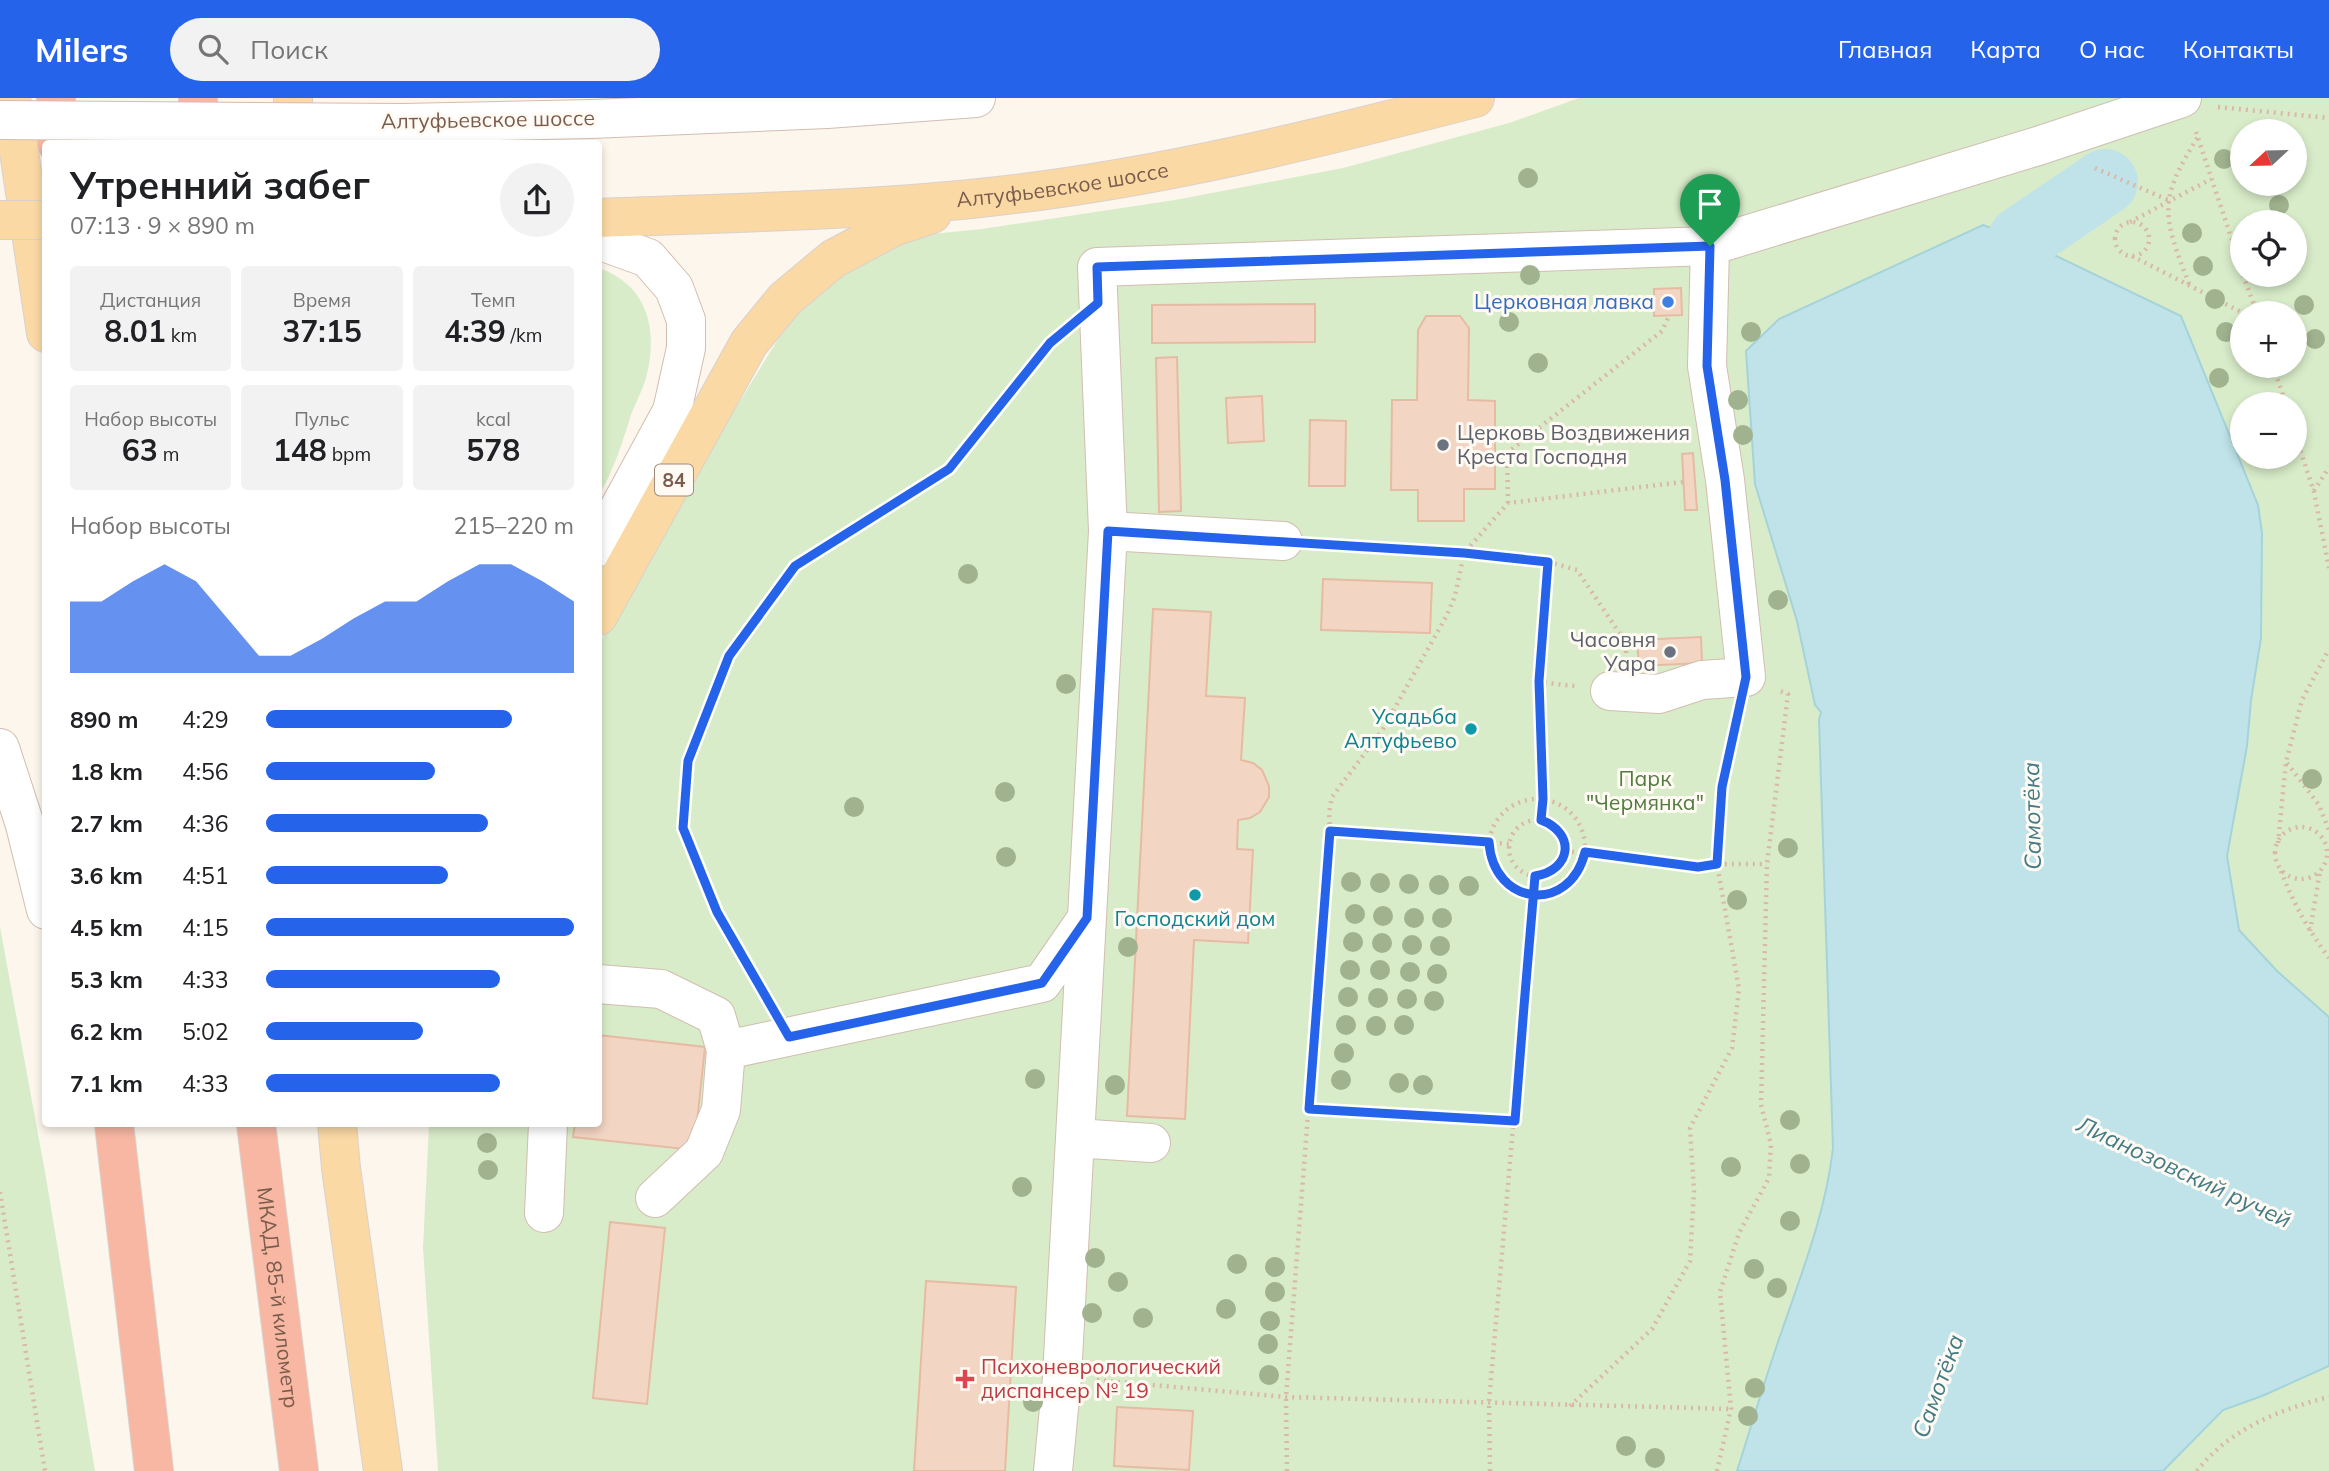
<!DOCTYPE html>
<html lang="ru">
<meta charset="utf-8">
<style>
body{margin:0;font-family:Mulish,sans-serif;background:#f2f2f2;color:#202124;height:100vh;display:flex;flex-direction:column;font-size:26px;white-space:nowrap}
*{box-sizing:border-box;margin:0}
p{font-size:23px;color:#757577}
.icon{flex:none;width:38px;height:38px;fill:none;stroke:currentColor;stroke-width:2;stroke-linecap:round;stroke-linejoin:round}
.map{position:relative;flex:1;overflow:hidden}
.panel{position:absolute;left:42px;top:42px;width:560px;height:987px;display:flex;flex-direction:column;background:#fff;border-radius:7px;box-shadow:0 4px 10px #0003}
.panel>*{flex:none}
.needle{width:46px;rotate:248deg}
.controls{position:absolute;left:2230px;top:21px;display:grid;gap:14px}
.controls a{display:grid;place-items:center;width:77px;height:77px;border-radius:50%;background:#fff;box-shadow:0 4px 10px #0003;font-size:35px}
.pin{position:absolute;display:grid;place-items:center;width:60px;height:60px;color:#fff;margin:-72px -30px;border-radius:50% 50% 50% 0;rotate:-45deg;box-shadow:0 0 7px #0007}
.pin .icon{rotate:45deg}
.round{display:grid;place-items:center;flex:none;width:74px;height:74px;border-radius:37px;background:#f2f2f2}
.summary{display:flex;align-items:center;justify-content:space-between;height:119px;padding:0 28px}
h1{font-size:38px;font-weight:700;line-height:52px}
.stats{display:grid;grid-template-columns:repeat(3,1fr);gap:10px;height:119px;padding:7px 28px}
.stats div{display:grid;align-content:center;border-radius:7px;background:#f2f2f2;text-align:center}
.stats b{font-size:30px;font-weight:700}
.stats small{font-size:19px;font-weight:400}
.stats p{font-size:19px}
.chart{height:196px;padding:14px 28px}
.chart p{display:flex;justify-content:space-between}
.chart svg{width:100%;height:126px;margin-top:7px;fill:#2563eb;opacity:.7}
ul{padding:0 28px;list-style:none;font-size:23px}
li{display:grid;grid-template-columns:112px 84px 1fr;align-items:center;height:52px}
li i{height:18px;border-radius:9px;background:#2563eb}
header{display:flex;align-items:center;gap:42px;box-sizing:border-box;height:98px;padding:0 35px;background:#2563eb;color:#fff}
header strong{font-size:33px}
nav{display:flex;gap:38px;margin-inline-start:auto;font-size:24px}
.search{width:490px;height:63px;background:#f2f2f2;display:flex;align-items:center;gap:18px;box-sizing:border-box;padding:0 24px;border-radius:38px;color:#757577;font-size:26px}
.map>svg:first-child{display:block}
</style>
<header>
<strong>Milers</strong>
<div class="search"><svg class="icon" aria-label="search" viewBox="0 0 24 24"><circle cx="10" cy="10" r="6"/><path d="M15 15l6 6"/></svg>Поиск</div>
<nav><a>Главная</a><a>Карта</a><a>О нас</a><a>Контакты</a></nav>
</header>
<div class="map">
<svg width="2329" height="1373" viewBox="0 0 2329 1373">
<rect width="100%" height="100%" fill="#fdf6ec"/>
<!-- green -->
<path fill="#d8ecc9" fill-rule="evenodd" d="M1579,0H2329V1373H438L423,1150L429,1026H598L599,546L676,407L780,238L819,185L902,139L982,131L1175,102L1343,70L1509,25ZM2242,33H2294V86H2242ZM2242,124H2294V177H2242ZM2242,215H2294V268H2242ZM2242,306H2294V359H2242Z
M599,170C647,187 658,230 647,276C644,290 636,303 631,317C622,345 614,372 599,397Z
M0,829L45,1074L95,1373H0Z"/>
<!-- water -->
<path fill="#bfe3e8" stroke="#a5d3da" stroke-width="2" d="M1983,127L2021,141L2181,218L2258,407L2262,435L2261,540L2251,602L2247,648L2227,758L2239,832L2277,873L2329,919V1268L2262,1298L2223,1312L2163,1373H1737C1750,1332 1762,1291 1776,1250C1798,1184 1825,1120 1833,1050L1819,622L1821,614L1815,607L1797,523L1755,386L1746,253L1779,221Z"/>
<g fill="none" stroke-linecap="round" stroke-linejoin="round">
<!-- river -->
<path stroke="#bfe3e8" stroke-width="66" d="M2023,231L2021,141L2105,84"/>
</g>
<!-- building -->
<path fill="#f3d5c3" stroke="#e6bba3" stroke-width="2" d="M1681,190L1682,217L1654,218V191Z
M1315,206V244L1152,245V207Z
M1426,218H1460L1469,230L1468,302L1495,303V391H1464V423H1418V392H1391L1392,302H1417L1418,232Z
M1177,259L1181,413L1159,414L1156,260Z
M1262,298L1264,343L1228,345L1226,300Z
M1310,322L1346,323L1345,388H1309Z
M1693,355L1697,412H1685L1682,356Z
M1323,481L1432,485L1430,535L1321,532Z
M1153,511L1211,514L1206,598L1245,600L1241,662L1253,665L1262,672L1269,688V699L1260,714L1250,720L1238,722L1237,751L1253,752L1248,845L1194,842L1185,1021L1127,1018Z
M1701,539L1702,565L1639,568L1637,542Z
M598,937L705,949L694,1052L573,1039L575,1026H598Z
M610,1124L665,1130L647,1306L593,1300Z
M926,1183L1016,1189L1005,1373H914Z
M1117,1309L1193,1313L1189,1372L1114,1368Z"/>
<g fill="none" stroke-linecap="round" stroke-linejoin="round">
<defs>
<path id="minor" d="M402,25L592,21L827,11L976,0
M598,142L648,160L674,190L686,222V250L672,313L598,449
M1108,433L1283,443
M1610,593L1659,596L1702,582L1746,579L1725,382L1707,268L1710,148
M0,650L25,727L46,812
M598,886L661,891L716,918L726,952L721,1012L704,1054L655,1100
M726,952L1042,885L1087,820
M1075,1040L1151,1045
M544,1115L548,1026
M1053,1373L1062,1279L1108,433L1097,169L1710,148L2041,47L2182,0"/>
<g id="major">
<path d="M11,0L46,235"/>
<path d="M293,0L294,46"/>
<path id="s1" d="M598,120C726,115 854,113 980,100C1147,83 1313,42 1475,0"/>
<path d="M598,518L749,245L785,201L833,161L893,129L932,116"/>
<path d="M337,1026L341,1070L383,1373"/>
</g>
<g id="highway">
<path d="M56,0L57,46"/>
<path d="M198,0V46"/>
<path d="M114,1026L154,1373"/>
<path id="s2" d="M256,1026L299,1373"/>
</g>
</defs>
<!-- minor casing -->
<use href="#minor" stroke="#d1beb0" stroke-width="40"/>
<!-- major casing -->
<use href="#major" stroke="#dad1cd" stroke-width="40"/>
<!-- highway casing -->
<use href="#highway" stroke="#dad1cd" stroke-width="40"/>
<!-- path -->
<path stroke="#d9b8a5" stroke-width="4.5" stroke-dasharray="2 5" stroke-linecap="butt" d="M2218,9L2329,20
M2196,34L2242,172
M2095,70L2168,102
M2115 141a17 17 0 1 1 34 0a17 17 0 1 1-34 0Z
M2130,124L2211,81
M2132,158L2243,215
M2243,177L2257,215
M2189,186C2163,118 2157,103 2198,39
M2273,268L2286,306
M2294,333L2314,394L2329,470
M2314,393L2329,369
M1508,405L1507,355L1662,233L1669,218
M1320,445L1464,455L1508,405L1683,384
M1548,464L1577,472L1626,545V556
M1539,584L1543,701L1541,721
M2287,665L2319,707L2329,732
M1489 749a48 48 0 1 1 96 0a48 48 0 1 1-96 0Z
M1509 750a28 28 0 1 1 56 0a28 28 0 1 1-56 0Z
M2275 755a26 26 0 1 1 52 0a26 26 0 1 1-52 0Z
M1330,733L1329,715L1332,699L1383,631L1447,517L1455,498L1464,455L1548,464L1539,584L1575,588
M2278,745L2286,664L2302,602L2329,551
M1565,753L1698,769L1717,766H1767
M2281,773C2293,805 2309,833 2329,860
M2310,833L2320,773
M768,904L717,814L683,730L688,663L729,558L795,468L949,371L1050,245L1063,235
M1309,1011L1515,1023
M0,1094L45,1373
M1097,1282L1286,1299L1731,1311
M1570,1308L1652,1231L1690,1163L1694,1093L1690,1030L1732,950L1739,891L1717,766L1722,689L1738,617
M1287,1373L1286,1299L1330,733L1509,746
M1490,1373L1489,1304L1535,778
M1717,1373L1731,1311L1720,1194L1739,1135L1769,1080L1771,1046L1761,1007L1767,766L1788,596L1780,593
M2197,1373C2228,1332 2280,1311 2329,1299"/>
<!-- minor -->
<use href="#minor" stroke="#fff" stroke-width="38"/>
<!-- major -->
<use href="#major" stroke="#fbd9a5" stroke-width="38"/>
<!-- highway -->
<use href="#highway" stroke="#f7b7a3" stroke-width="38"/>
<defs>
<path id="minor-bridge" d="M0,22L402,25"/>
<path id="major-bridge" d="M0,122H46"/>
</defs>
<!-- minor-bridge casing -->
<use href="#minor-bridge" stroke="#d1beb0" stroke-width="40" stroke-linecap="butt"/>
<!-- major-bridge casing -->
<use href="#major-bridge" stroke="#dad1cd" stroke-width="40" stroke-linecap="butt"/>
<!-- minor-bridge -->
<use href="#minor-bridge" stroke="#fff" stroke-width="38"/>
<!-- major-bridge -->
<use href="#major-bridge" stroke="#fbd9a5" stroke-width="38"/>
</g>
<!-- trees -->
<g fill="#a0b28e">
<circle cx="2224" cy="61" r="10"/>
<circle cx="1528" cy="80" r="10"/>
<circle cx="2279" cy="107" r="10"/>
<circle cx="2192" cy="135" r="10"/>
<circle cx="2203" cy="168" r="10"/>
<circle cx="1530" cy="177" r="10"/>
<circle cx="2215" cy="201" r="10"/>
<circle cx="2304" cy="207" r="10"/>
<circle cx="1509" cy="224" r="10"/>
<circle cx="1751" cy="234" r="10"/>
<circle cx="2226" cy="234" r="10"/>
<circle cx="2315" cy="241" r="10"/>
<circle cx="1538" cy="265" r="10"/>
<circle cx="2219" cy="280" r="10"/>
<circle cx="1738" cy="302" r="10"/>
<circle cx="1743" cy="337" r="10"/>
<circle cx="968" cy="476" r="10"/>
<circle cx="1778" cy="502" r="10"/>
<circle cx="1066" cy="586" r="10"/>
<circle cx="2312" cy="681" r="10"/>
<circle cx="1005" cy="694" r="10"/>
<circle cx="854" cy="709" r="10"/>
<circle cx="1788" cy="750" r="10"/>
<circle cx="1006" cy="759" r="10"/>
<circle cx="1351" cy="784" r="10"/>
<circle cx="1380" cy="785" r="10"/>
<circle cx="1409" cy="786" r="10"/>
<circle cx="1439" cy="787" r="10"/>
<circle cx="1469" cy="788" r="10"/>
<circle cx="1737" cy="802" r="10"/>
<circle cx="1355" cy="816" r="10"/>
<circle cx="1383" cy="818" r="10"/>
<circle cx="1414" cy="820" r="10"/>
<circle cx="1442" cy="820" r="10"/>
<circle cx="1353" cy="844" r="10"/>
<circle cx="1382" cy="845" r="10"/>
<circle cx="1412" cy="847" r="10"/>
<circle cx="1440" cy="848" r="10"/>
<circle cx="1128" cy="849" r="10"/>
<circle cx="1350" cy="872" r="10"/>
<circle cx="1380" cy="872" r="10"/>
<circle cx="1410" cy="874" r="10"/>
<circle cx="1437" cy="876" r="10"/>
<circle cx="1348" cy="899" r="10"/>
<circle cx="1378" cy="900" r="10"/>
<circle cx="1407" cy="901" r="10"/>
<circle cx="1434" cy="903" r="10"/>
<circle cx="1346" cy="927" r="10"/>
<circle cx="1404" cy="927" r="10"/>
<circle cx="1376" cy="928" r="10"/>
<circle cx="1344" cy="955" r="10"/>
<circle cx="1035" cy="981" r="10"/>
<circle cx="1341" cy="982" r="10"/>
<circle cx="1399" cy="985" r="10"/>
<circle cx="1115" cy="987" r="10"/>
<circle cx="1423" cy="987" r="10"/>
<circle cx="1790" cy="1022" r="10"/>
<circle cx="487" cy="1045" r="10"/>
<circle cx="1800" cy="1066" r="10"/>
<circle cx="1731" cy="1069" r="10"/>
<circle cx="488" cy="1072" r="10"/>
<circle cx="1022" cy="1089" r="10"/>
<circle cx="1790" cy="1123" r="10"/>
<circle cx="1095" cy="1160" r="10"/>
<circle cx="1237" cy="1166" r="10"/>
<circle cx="1275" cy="1169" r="10"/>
<circle cx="1754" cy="1171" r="10"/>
<circle cx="1118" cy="1184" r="10"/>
<circle cx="1777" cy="1190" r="10"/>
<circle cx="1275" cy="1194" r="10"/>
<circle cx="1226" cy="1211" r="10"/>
<circle cx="1092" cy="1215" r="10"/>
<circle cx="1143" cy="1220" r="10"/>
<circle cx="1270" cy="1223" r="10"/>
<circle cx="1268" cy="1246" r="10"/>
<circle cx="1269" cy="1277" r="10"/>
<circle cx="1755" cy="1290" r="10"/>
<circle cx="1033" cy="1304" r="10"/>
<circle cx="1748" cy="1318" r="10"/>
<circle cx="1626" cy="1348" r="10"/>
<circle cx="1655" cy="1360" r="10"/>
</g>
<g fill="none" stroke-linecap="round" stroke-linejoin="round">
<defs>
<path id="route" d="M1710,148L1097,169L1098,205L1050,245L949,371L795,468L729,558L688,663L683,730L717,814L789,939L1042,885L1087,820L1108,433L1464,455L1548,464L1539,583L1543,701L1541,722C1576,735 1572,772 1535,778C1528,860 1521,941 1515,1023L1309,1011L1330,733L1489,744C1493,808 1570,817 1585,754L1698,769L1717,766L1722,689L1746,579L1725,382L1707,268L1710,148"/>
</defs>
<!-- route casing -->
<use href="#route" stroke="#fff" stroke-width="14"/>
<!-- route -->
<use href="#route" stroke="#2563eb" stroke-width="9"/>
</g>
<!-- markers -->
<circle fill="#3f7fe0" stroke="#fffaf3" stroke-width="2.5" cx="1668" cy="204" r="7"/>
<g fill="#6b7280" stroke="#fffaf3" stroke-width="2.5">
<circle cx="1443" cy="347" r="7"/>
<circle cx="1670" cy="554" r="7"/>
</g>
<g fill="#0f9aa8" stroke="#fffaf3" stroke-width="2.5">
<circle cx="1471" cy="631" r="7"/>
<circle cx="1195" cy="797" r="7"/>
</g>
<path fill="#e0444e" stroke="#fffaf3" stroke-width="2.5" d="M961.5 1270.5h7v7h7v7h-7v7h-7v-7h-7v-7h7z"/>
<g text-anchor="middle" stroke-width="6" stroke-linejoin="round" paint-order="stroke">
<!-- shield labels -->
<rect fill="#fffaf3" stroke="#a28b7f" stroke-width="2" x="655" y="366.5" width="38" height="31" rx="5"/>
<g font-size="19" font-weight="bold" fill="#7a5c4d">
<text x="674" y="389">84</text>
</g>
<!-- street labels -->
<g font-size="21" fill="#7a5c4d" stroke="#fffaf3">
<text transform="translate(488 22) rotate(-1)" y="7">Алтуфьевское шоссе</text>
<text dy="7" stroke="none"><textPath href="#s1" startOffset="466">Алтуфьевское шоссе</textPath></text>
<text dy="7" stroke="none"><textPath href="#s2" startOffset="175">МКАД, 85-й километр</textPath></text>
</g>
<!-- shop labels -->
<g font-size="21" fill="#366cbe" stroke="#fffaf3" text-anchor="end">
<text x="1654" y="211">Церковная лавка</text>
</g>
<!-- worship labels -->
<g font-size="21" fill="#5b616d" stroke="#fffaf3" text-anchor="start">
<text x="1457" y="342">Церковь Воздвижения<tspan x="1457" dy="24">Креста Господня</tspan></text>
<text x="1656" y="549" text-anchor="end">Часовня<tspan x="1656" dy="24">Уара</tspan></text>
</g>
<!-- culture labels -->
<g font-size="21" fill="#0d838f" stroke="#fffaf3" text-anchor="end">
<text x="1457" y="626">Усадьба<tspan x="1457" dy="24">Алтуфьево</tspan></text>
<text x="1195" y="828" text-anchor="middle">Господский дом</text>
</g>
<!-- park labels -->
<g font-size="21" fill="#537a41" stroke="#fffaf3">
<text x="1645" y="688">Парк<tspan x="1645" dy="24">"Чермянка"</tspan></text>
</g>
<!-- health labels -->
<g font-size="21" fill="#be3a42" stroke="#fffaf3" text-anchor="start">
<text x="981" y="1276">Психоневрологический<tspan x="981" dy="24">диспансер № 19</tspan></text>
</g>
<!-- water labels -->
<g font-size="23" font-style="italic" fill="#437c86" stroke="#fffaf3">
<text transform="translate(2032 718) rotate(-91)" y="8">Самотёка</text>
<text transform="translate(2184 1074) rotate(25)" y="8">Лианозовский ручей</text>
<text transform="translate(1938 1288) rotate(-70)" y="8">Самотёка</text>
</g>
</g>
</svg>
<div class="controls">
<a><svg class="needle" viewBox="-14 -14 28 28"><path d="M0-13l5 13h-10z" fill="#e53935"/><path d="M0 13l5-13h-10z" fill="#757577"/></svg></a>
<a><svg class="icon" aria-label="locate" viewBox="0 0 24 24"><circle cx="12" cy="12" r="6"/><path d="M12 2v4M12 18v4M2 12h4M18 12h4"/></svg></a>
<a>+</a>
<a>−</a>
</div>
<div class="pin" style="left:1710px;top:148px;background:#1e9e55"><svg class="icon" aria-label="arrive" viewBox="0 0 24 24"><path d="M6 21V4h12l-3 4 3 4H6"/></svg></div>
<section class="panel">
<div class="summary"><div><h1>Утренний забег</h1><p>07:13 · 9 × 890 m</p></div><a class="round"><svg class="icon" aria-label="share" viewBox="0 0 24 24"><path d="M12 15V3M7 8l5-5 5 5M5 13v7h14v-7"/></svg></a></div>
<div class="stats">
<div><p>Дистанция</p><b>8.01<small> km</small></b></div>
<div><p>Время</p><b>37:15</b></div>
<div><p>Темп</p><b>4:39<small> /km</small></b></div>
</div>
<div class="stats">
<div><p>Набор высоты</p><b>63<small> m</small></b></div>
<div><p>Пульс</p><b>148<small> bpm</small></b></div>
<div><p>kcal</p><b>578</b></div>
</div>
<div class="chart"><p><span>Набор высоты</span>215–220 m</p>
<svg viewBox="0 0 160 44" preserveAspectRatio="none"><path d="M0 44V19L10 19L20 12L30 6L40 12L50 25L60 38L70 38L80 32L90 25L100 19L110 19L120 12L130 6L140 6L150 12L160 19V44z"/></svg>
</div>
<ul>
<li><b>890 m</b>4:29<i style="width:80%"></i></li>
<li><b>1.8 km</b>4:56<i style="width:55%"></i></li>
<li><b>2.7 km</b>4:36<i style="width:72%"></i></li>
<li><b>3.6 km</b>4:51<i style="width:59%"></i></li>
<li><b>4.5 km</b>4:15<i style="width:100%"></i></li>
<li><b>5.3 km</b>4:33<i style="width:76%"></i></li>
<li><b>6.2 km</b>5:02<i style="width:51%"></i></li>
<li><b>7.1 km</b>4:33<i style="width:76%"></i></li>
</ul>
</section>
</div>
